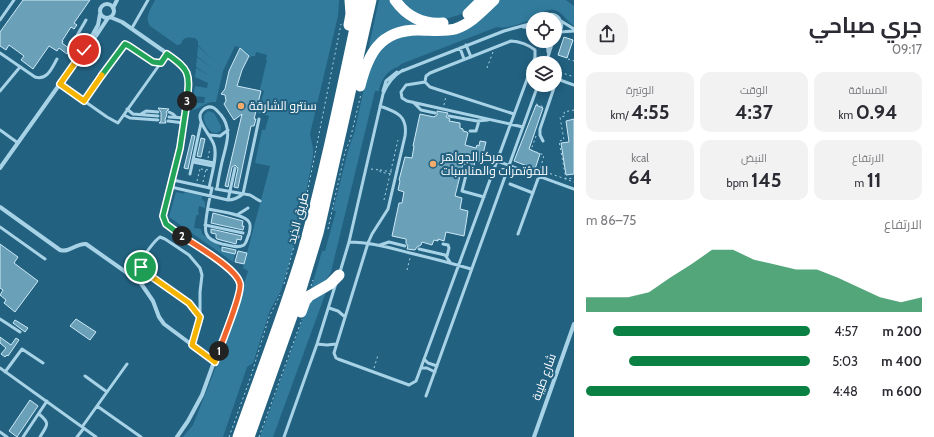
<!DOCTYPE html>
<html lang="ar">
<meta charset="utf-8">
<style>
body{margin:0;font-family:Cabin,Cairo,sans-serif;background:#f2f2f3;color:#2b2b33;direction:rtl;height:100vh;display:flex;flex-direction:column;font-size:15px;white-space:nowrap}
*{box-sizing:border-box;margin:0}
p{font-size:13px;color:#7c7c81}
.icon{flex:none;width:22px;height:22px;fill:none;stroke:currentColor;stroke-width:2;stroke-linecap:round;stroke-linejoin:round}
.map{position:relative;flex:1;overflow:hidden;direction:ltr}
.sheet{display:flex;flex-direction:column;background:#fff;width:360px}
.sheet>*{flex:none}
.tools{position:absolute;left:526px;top:12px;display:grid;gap:8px}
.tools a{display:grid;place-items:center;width:36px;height:36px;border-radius:50%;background:#fff;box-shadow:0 2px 10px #0003;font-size:20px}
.pin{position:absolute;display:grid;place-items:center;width:34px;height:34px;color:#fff;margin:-17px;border:2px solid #fff;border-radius:50%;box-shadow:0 1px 4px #0007}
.km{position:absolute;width:20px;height:20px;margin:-10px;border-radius:50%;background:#222;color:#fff;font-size:11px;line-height:20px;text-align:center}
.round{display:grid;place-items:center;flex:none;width:42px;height:42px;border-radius:16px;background:#f2f2f3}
.head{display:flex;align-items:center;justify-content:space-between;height:68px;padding:0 12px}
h1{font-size:22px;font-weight:700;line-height:30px}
.metrics{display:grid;grid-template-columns:repeat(3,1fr);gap:6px;height:68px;padding:4px 12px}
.metrics div{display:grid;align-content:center;border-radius:10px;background:#f2f2f3;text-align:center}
.metrics b{font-size:20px;font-weight:700}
.metrics small{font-size:11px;font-weight:400}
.metrics p{font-size:11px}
.chart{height:112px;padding:8px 12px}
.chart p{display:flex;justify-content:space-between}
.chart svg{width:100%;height:72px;margin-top:4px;fill:#0b8043;opacity:.7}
ul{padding:0 12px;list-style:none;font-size:13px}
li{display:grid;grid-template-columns:64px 48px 1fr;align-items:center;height:30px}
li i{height:10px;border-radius:5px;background:#0b8043}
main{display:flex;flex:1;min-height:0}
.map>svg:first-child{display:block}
</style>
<main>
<section class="sheet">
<div class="head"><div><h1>جري صباحي</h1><p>09:17</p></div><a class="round"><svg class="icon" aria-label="share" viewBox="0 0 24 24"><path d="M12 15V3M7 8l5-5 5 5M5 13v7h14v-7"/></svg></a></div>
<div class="metrics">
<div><p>المسافة</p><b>0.94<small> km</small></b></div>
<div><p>الوقت</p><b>4:37</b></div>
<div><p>الوتيرة</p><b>4:55<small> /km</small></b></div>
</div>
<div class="metrics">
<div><p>الارتفاع</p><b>11<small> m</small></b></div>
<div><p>النبض</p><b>145<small> bpm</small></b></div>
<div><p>kcal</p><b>64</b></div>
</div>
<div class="chart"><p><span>الارتفاع</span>75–86 m</p>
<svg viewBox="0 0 160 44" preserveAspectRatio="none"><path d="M0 44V35L10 35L20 35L30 32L40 23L50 15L60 6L70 6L80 12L90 15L100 18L110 18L120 23L130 29L140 35L150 38L160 35V44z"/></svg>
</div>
<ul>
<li><b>200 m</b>4:57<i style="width:88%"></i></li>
<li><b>400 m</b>5:03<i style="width:81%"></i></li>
<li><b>600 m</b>4:48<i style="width:100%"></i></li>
</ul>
</section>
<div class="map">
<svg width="574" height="437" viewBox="0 0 574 437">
<rect width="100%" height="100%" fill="#226180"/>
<!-- green -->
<path fill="#327b9c" d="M155,0H339V2L338,16L310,134L313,148V156L306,193L296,239L281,291L270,310L253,363L247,367L223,437H183L193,425L223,349L248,271L243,268L270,166L255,163L262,130H265L269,116L258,113L264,91L260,89L267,60L266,59L267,55L256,52L255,56H251V58L240,48L235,46L223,71L216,102C204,101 202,109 191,110L192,103H204L205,97L193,96L195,86L207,88L208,83L195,77L196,68L210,76L196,67L197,57L213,69L197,56L198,46L215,62L198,45V41L195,38C188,37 183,37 181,44L177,45L150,26C144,16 151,9 155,0Z
M379,0H389L398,12L421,25L370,48L369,46Z
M399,0H477L464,12L459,15L442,20L420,16Z
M500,0H566L574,6V26C568,22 563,14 557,11C546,6 537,17 528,21C518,24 506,29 497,27L401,64C399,67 397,67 393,69C385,74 380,82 379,91H375L331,272L325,282L311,289L322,251H325L336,211H333L348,151L355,130L367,74L372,63L382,49L392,41L405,36L435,35L494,6Z
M208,111L214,113L221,126V130C213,140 202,123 204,115Z
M176,192L184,194L185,192L202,196V199L205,202V208L199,206L198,211L199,214L196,216L194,228L201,229L202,234L218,244L220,248L222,249V251L235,254L233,262L169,217Z
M326,292L273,437H260L307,307L310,301Z"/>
<!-- building -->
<path fill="#6ba0b9" stroke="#cce9f6" d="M23,0H90L74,23L77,25L74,29L71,27L62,41H63L62,43L70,49L67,54L59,48L57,51L49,46L33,69L21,60L24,56L9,45L6,50L0,46V32Z
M564,37L573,40L567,58L558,55Z
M240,48L249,56L242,70L237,86L261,91L254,119H256L254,126H251L238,188L234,187L238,168L235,165L232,167L228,187L225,186L242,114L234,120L230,114L224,104L226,101L225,95L221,94L225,89L229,71Z
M536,105L543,108L529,149L540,154L535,169L514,161Z
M158,108L169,109L166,112L167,114L165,120L166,123H159L161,121V112Z
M437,111L448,113L446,117L450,119L449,121L460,123V128L463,129V131L467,132L468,133L465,145L476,148L477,145L479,146L480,141L486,142L481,162L475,161L474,166L463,164L455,196L462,198L460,209L468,211L464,236L446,232L444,241L438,239V241L434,240L432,245L422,242L421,245L417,247L415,250L407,249L408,246L406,243V239L392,236L399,203H402L404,192L398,190L400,181L399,180L405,157L412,158L414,146H413L420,114L434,117L437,115Z
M574,119V174L566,175L561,143L569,142L566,121Z
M192,135L195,136L188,169L184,168Z
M201,138L205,139L201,157L197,156Z
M213,213L243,221L242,226H244L243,230L211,223Z
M211,229L242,236L241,240L237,239L236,244L217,239L216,238V234L211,233Z
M0,244L18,257L14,263L38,281L15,312L4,303L6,300L0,295L3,290L0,288Z
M222,247L236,250L235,254L222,251Z
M238,251L247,253L244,264L235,262Z
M76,319L96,332L90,340L70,326Z
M15,320L28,328L25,332L13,323Z
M0,337L11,345L16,338L19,340L8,356L7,355L5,357L1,354L6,348L0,343Z
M30,400L38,406L17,437L9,431Z"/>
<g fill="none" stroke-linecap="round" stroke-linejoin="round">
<!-- path -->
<path stroke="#a8d3e7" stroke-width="1" stroke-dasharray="2 3" stroke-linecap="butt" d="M568,59L574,61
M487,68L493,52
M560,72L574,77
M536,104L544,107
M444,105L446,96
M574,110L564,112L565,116L560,117L564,140L559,141L566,179L574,178
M536,136L531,150L544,155L540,170L574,182
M208,158L210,148
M201,169L209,170
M371,169L380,170
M380,170L392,172L391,174L380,172Z
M197,181L200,169
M203,182L206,169
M384,200L398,140
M328,229L345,152L350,140L361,94
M407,270L410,258
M284,284L305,204L341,24
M311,286L313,280
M374,368L378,355
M229,437L251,376L269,317L280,295
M259,437L302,319"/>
<!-- service -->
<path stroke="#a8d3e7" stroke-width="3" d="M542,19C547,13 554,13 559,18C564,25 562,31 555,36
M0,20L14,0
M561,21L574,29
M523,27L533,28
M132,28L148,0
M560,32L574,31
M547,41L548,52
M466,45L471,57
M460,48L464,59
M84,50L75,39L86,20
M0,53L35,77C47,81 52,68 57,59
M546,63L553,41
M402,71L504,31L533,23
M425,82L406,85L401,92L402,98L407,101L523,127
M60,84L107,117L118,123L167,54
M0,91L20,67
M383,91L386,81L397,72
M84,101L125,44L129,46L153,62L161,63
M413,102L421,110L435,113
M380,106C397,112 408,116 405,136L388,209L372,234L368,243L334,353L336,358L338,359L409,385L416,381L419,373L533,63
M127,109L133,114L158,116
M169,112L173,114L176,117
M141,114L146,111L158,112
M514,114L430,87L425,82L426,76L430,73L511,41C519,41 529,45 535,50V57L533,63
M124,115L130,118L158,120
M449,116L477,121L488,120
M169,117L185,118
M168,121L184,123
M0,130L18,143
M470,131H476L479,121
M210,135L220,136L228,130
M543,141L540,135V129L556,82L560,80L574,85
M194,159L214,163
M497,161L574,189
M193,162L213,166
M190,174L201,123
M173,180L210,188
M510,184L533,193
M171,187L228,200C234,200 238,198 243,194L259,119
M209,188C211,177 218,155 214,145C211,135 193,119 203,110C206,107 210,106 214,108C217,110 219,113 221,115C233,130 226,145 222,162C220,171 218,180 217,189
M216,189L250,195L260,201
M484,197L462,191L467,171L470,169L493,173
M228,200L235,168
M208,209C216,211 245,214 249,222C251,225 250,230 249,234C247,238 247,242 244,245C237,249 230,245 222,244C203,239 204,231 207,213C208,205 210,197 212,188
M237,215L248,208
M205,225L243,233
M0,227L45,259
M518,234L539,176
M160,237L165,239L189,255L200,268L202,275L200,292V317L189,303L142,269C141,266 140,265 141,262C143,256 155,240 160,237Z
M349,242C370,242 390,248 410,253C431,258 451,263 471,269
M443,244L448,245L449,248L447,256
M380,245L389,242L405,246
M419,249L445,255L450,262
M340,272L349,242L383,94C387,84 393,76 403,70
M329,308L338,311L345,317
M0,319L20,332
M317,344L327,345L336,344
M192,345L200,317
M424,359L428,363L437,366
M0,368L96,437
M421,368H427L435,372
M5,372L22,349L43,363
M85,376L107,392
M426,396L538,85
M97,406L141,437
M39,414C51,424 47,425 40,437
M82,427L127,364
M0,432L7,437
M23,437L47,401
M77,437L84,428
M284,437L317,344L336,283"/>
<!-- minor -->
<path stroke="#a8d3e7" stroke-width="4" d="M100 11a7 7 0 1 1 14 0a7 7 0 1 1-14 0Z
M113,8L117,0
M110,17L122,22L178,61C183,65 187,69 188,75C190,85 187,96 186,106C182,142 174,178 163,213L164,222L168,226L232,271C239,278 242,284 239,293L202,395L188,421L177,437
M84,50L90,45L108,18
M0,168L84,50L98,25L100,14
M0,207L60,250C70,253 76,243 86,244L140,282L153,301L159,317L164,324L215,362
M534,437L574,324"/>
<!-- motorway -->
<path stroke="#fff" stroke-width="11" d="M395,0C406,16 423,25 443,23
M468,14L482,0
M349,25L351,14L350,0
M360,86C368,54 380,30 418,30C430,30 443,32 455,29C471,24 482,11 494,0
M301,312L305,301L309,296L330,284L339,275
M238,437C260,375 284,314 303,251C326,169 343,84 361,0
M249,437L298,299L318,233L371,0"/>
</g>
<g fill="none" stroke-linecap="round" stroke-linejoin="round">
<defs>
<path id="split-1" d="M141,267L145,272L189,303L200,317L192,345L215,362L219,351"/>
<path id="split-2" d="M182,236C195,245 238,269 240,284C242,294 223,339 219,351"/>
<path id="split-3" d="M182,236L166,224L163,216L180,148L187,101"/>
<path id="split-4" d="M102,75L125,44L129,46L153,62L161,63L167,54C190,70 190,73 187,101"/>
<path id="split-5" d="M84,50L60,84L84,101L102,75"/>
</defs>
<!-- split-1 casing -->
<use href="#split-1" stroke="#fff" stroke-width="8"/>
<!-- split-2 casing -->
<use href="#split-2" stroke="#fff" stroke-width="8"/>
<!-- split-3 casing -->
<use href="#split-3" stroke="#fff" stroke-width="8"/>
<!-- split-4 casing -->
<use href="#split-4" stroke="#fff" stroke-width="8"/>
<!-- split-5 casing -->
<use href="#split-5" stroke="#fff" stroke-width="8"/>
<!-- split-1 -->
<use href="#split-1" stroke="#f5b400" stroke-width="5"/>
<!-- split-2 -->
<use href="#split-2" stroke="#f0652b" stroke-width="5"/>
<!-- split-3 -->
<use href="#split-3" stroke="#22a559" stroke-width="5"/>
<!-- split-4 -->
<use href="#split-4" stroke="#22a559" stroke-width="5"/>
<!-- split-5 -->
<use href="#split-5" stroke="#f5b400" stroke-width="5"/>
</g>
<!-- markers -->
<g fill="#f3ab6a" stroke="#226180" stroke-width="1.5">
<circle cx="241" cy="106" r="4"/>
<circle cx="433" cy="164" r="4"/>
</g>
<g text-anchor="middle" stroke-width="4" stroke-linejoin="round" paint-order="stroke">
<!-- poi labels -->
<g font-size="12" fill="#fff" stroke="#226180" text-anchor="start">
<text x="249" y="110">سنترو الشارقة</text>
<text x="441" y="161">مركز الجواهر<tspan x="441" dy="14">للمؤتمرات والمناسبات</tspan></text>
</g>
<!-- street labels -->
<g font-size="12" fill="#fff" stroke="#226180">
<text transform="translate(298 218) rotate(-75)" y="4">طريق الذيد</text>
<text transform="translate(544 377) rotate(-70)" y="4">شارع طيبة</text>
</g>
</g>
</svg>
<div class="tools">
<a><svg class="icon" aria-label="locate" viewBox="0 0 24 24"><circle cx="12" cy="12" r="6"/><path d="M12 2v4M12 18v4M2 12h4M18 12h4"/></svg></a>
<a><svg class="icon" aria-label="layers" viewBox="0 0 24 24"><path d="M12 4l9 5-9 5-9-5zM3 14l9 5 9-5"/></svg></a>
</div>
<div class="pin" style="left:141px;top:267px;background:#1e9e55"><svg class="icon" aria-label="arrive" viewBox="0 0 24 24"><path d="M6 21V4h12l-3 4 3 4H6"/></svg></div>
<div class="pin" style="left:84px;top:50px;background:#d93025"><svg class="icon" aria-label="check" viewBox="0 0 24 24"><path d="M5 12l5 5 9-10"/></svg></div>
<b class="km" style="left:219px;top:351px">1</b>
<b class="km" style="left:182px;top:236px">2</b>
<b class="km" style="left:187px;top:101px">3</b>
</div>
</main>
